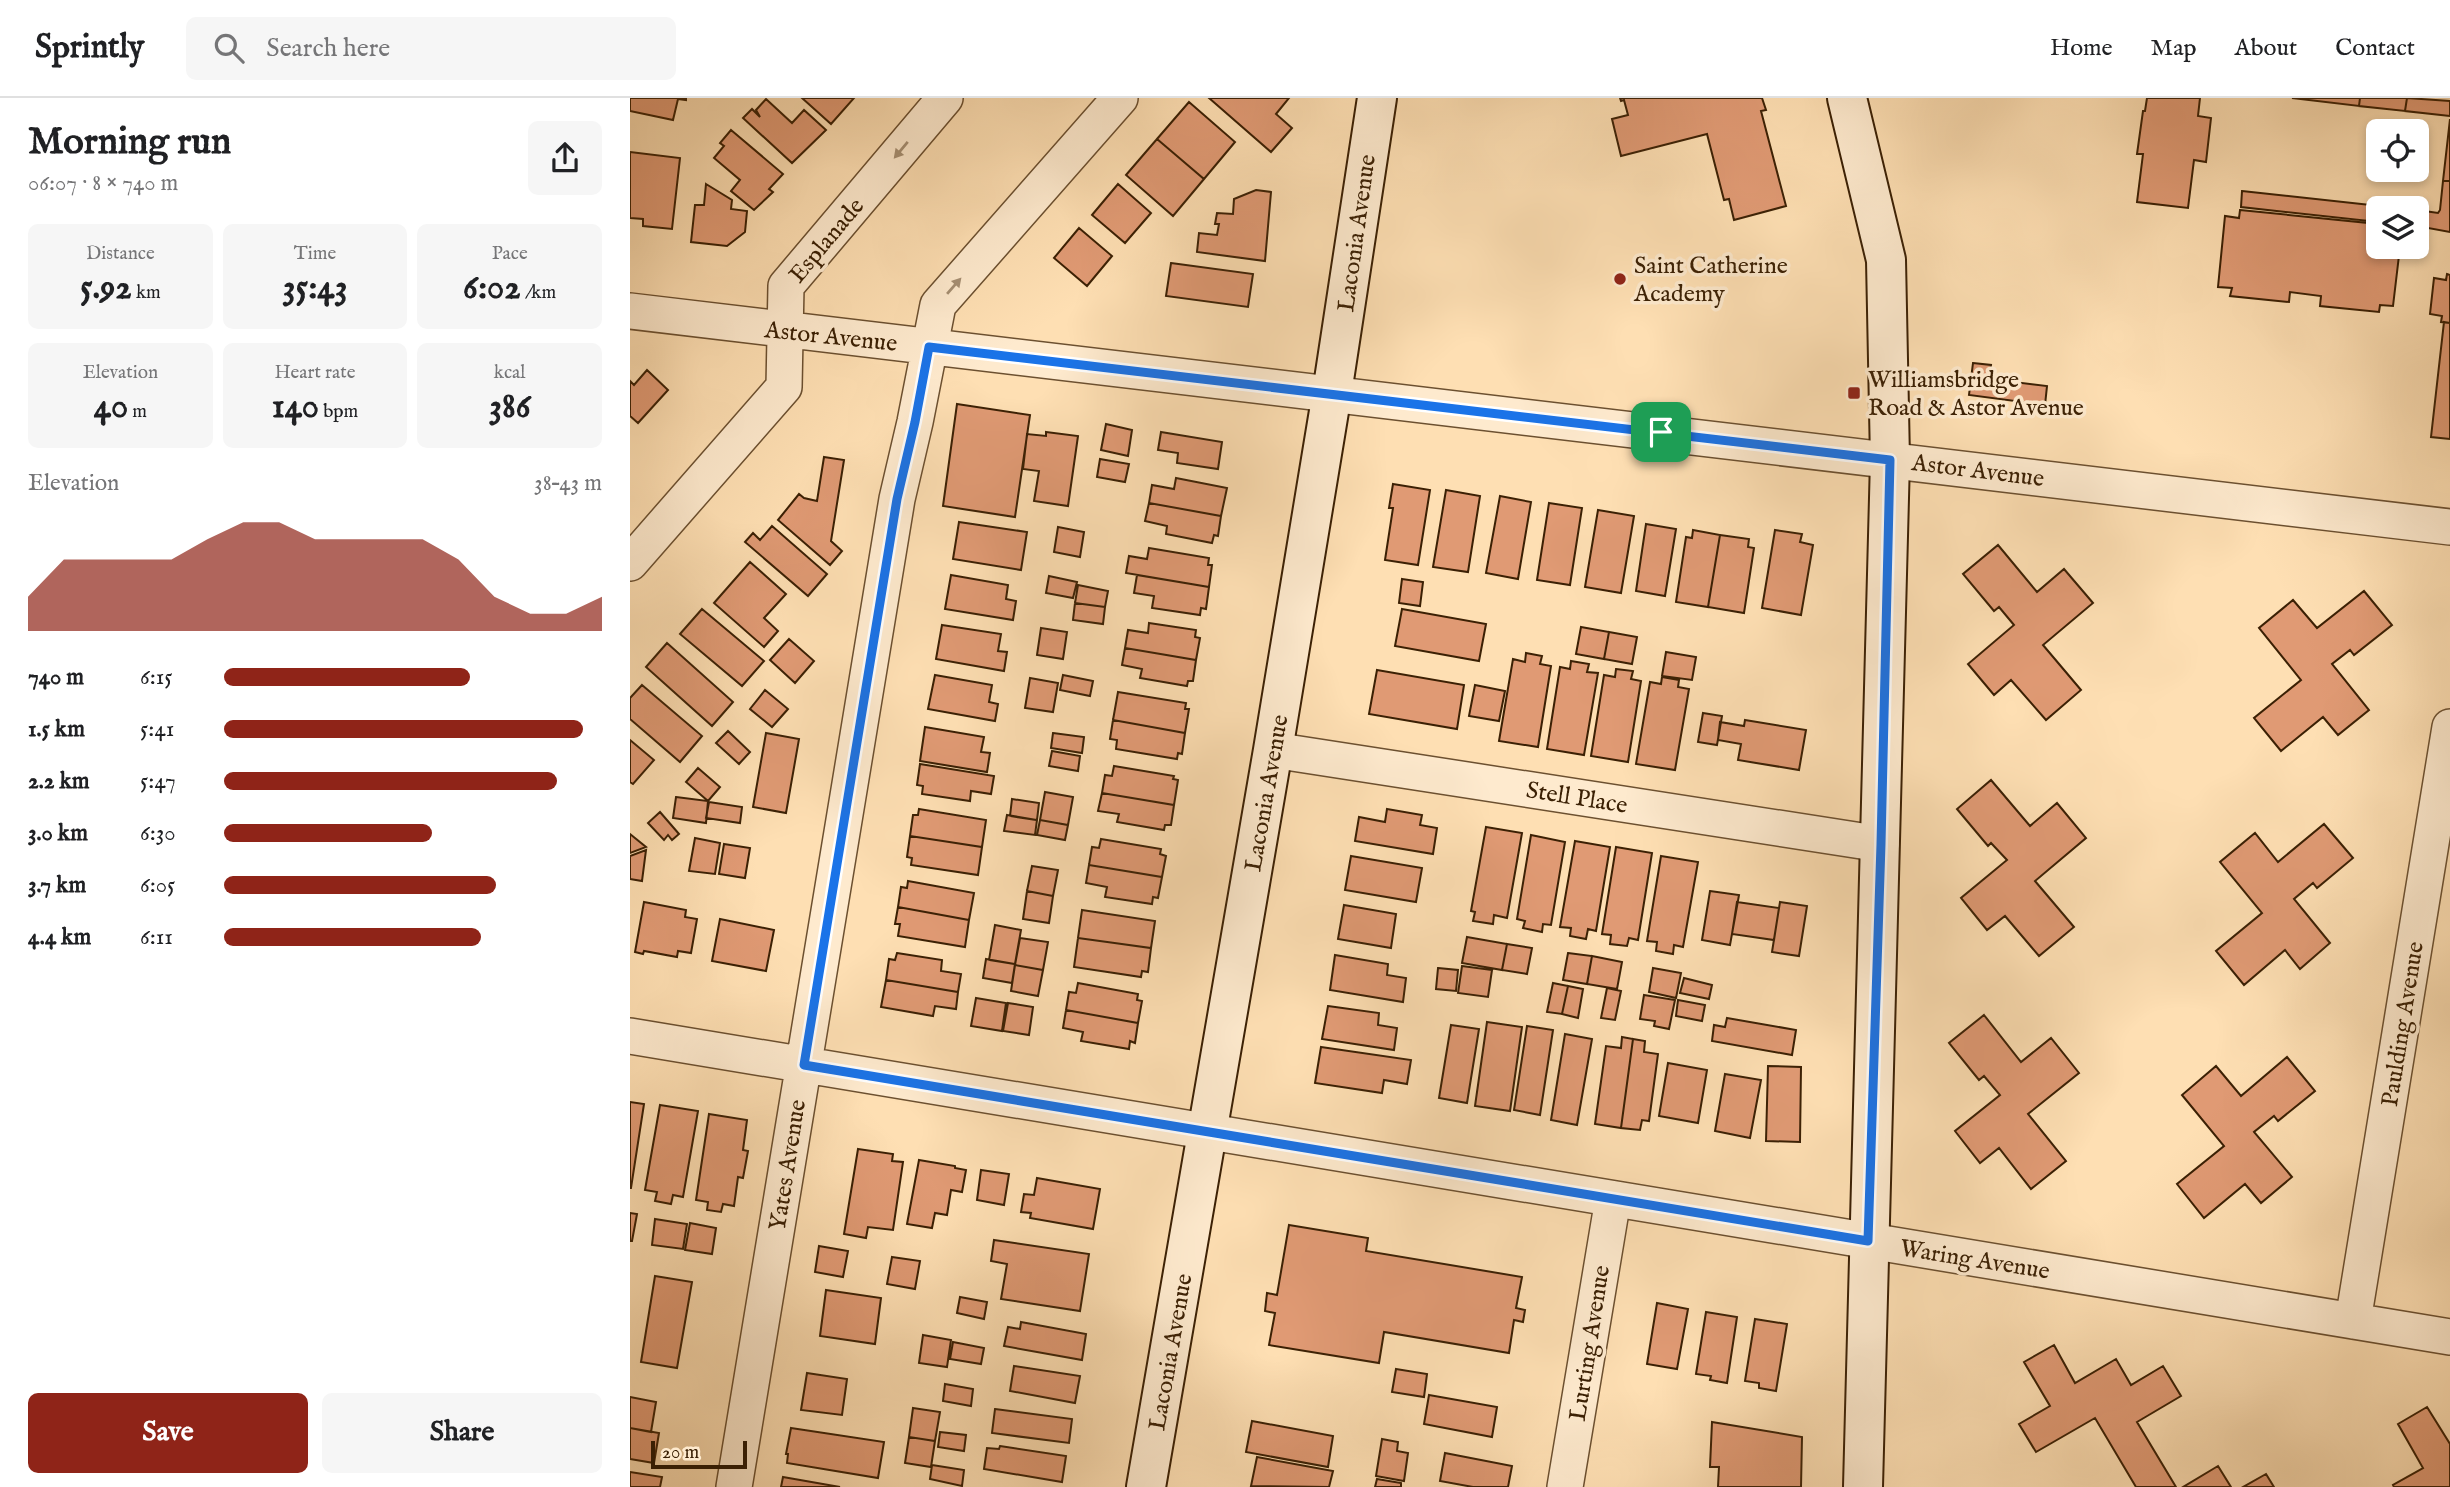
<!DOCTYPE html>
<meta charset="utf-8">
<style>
body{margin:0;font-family:"IM FELL English",serif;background:#f6f6f6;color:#202124;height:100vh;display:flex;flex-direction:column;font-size:26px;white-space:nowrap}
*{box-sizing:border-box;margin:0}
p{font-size:23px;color:#757577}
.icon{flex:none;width:38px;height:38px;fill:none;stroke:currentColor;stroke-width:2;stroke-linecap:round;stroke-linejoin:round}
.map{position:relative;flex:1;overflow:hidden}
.panel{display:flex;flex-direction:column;background:#fff;width:630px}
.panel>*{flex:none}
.tools{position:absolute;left:1736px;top:21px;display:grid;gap:14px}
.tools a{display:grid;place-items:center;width:63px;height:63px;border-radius:10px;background:#fff;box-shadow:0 4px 10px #0003;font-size:35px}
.scale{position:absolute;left:21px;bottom:18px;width:96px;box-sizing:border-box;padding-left:7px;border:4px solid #3b2004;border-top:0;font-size:19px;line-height:24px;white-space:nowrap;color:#3b2004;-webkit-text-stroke:5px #feeace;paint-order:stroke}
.pin{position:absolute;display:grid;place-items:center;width:60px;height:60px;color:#fff;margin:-30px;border-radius:14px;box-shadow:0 4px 10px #0006}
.round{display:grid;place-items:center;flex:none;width:74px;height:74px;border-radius:10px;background:#f6f6f6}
.summary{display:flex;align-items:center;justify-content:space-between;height:119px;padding:0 28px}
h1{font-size:38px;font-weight:700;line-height:52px}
.metrics{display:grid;grid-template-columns:repeat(3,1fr);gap:10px;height:119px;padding:7px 28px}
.metrics div{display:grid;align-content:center;border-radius:10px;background:#f6f6f6;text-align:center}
.metrics b{font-size:35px;font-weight:700}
.metrics small{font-size:19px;font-weight:400}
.metrics p{font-size:19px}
.chart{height:196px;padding:14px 28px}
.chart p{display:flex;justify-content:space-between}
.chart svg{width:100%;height:126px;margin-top:7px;fill:#8f2418;opacity:.7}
.action{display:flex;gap:14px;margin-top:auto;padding:14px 28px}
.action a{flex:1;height:80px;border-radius:10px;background:#8f2418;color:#fff;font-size:28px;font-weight:700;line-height:80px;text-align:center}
.action a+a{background:#f6f6f6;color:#202124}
ul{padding:0 28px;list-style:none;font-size:23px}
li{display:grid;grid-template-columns:112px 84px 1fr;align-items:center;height:52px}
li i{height:18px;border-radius:9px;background:#8f2418}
header{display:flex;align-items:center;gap:42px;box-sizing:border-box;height:98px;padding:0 35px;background:#fff;border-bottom:2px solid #e0e0e0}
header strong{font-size:33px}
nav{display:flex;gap:38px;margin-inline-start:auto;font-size:24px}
.search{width:490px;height:63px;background:#f6f6f6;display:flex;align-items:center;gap:18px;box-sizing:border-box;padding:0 24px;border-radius:10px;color:#757577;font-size:26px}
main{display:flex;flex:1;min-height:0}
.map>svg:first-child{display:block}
</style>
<header>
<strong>Sprintly</strong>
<div class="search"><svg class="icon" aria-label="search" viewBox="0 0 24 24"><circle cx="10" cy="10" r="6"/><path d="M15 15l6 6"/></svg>Search here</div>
<nav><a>Home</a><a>Map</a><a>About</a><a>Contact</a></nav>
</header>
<main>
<section class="panel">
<div class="summary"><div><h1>Morning run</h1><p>06:07 · 8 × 740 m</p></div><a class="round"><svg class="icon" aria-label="share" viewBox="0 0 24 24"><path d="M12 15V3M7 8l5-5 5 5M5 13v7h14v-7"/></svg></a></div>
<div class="metrics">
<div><p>Distance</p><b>5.92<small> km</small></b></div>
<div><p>Time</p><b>35:43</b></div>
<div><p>Pace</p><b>6:02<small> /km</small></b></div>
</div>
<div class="metrics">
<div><p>Elevation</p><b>40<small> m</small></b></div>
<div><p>Heart rate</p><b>140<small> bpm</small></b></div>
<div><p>kcal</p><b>386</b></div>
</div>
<div class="chart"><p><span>Elevation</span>38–43 m</p>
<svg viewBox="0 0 160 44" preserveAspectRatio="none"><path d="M0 44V32L10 19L20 19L30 19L40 19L50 12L60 6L70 6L80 12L90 12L100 12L110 12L120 19L130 32L140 38L150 38L160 32V44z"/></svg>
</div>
<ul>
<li><b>740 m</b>6:15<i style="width:65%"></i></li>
<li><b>1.5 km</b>5:41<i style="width:95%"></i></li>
<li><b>2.2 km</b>5:47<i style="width:88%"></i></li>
<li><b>3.0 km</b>6:30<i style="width:55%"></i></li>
<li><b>3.7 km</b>6:05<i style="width:72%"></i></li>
<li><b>4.4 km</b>6:11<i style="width:68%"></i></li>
</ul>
<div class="action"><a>Save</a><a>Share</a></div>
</section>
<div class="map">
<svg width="1820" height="1389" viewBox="0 0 1820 1389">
<rect width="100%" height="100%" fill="#fedfb3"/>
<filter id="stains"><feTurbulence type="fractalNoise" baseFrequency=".00286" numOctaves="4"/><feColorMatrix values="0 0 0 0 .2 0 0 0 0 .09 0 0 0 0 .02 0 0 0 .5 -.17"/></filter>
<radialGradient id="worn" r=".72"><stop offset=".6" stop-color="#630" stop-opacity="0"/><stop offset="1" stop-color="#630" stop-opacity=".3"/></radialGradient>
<!-- building -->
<path fill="#e09a74" stroke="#3b2004" stroke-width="2" d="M0,0H56V2L48,1L43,22L0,13Z
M172,0H224L201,26Z
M579,0H659L646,16L662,30L641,54Z
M990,0H1132L1136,12L1131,13L1156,108L1104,122L1099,101L1094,102L1077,36L991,58L982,21L998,17L994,2L991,3Z
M1517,0H1570L1568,18L1581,20L1576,64L1564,62L1558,110L1507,104L1513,56H1507L1513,13H1515Z
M1662,0H1730L1729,8Z
M1730,0H1777L1775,13L1729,8Z
M1777,0L1820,3V18L1775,13Z
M136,1L162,25L174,12L196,32L162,65L113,20L122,11L130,19L126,12Z
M559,4L605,44L574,81L527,41Z
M1820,21V83H1813Z
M101,32L153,76L139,91L143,94L124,112L101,93L110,82L84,60L94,48L90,45Z
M527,41L574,81L543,118L496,77Z
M0,54L50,60L42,131L13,128V121L0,120Z
M1813,83H1820V134L1787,128V112L1808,115L1810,112Z
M76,86L102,102L101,111L117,113L115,134L97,148L61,144L65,107H74Z
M488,86L521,115L495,145L462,117Z
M626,92L641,94L635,163L567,154L569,135L587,137L589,126H585L587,115L603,116L604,101Z
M1612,93L1768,110H1748V124L1611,109Z
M1610,112L1748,126V149H1770L1763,208L1750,207L1749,214L1690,208L1691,198L1660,194L1659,204L1600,198L1602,190L1588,189L1595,118L1609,120Z
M449,130L482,158L457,188L424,160Z
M541,165L623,176L618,209L536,198Z
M1817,176L1820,177V225L1811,224L1812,218L1800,216L1804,180L1816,182Z
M1814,224L1820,225V341L1801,339Z
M1343,265L1361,267L1359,281L1417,288L1415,307L1339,297Z
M17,272L38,292L8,325L0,318V283L4,287Z
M327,306L400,317L385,419L313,408Z
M476,326L502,332L498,358L471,352Z
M416,334L448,338L438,408L404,403L409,373L393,371L397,336L416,338Z
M531,334L592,344L588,371L547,365L548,355L528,352Z
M194,359L214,362L201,443L212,453L200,467L148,422L169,396L174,400L187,403Z
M470,361L499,366L495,384L467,379Z
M546,380L597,390L591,418L519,405L522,387L544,391Z
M763,386L800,392L788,467L755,462L763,410H759Z
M816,392L850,398L838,474L803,469Z
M870,398L901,404L888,481L856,475Z
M519,405L591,418L588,438L584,437L582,445L536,436L537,428L515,423Z
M919,405L952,410L940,487L907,482Z
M968,412L1004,418L991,495L955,489Z
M329,424L397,434L391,472L323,461Z
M1016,426L1046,431L1035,498L1006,493Z
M142,428L197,476L178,498L115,444L123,435L130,442Z
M428,429L454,434L450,459L424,454Z
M1063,432L1090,437L1078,509L1046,504L1056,439L1062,440Z
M1145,432L1172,436L1170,444L1183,447L1171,517L1132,510Z
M1090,437L1119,441L1118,449L1124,450L1114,515L1078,509Z
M1368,447L1407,494L1434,471L1463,505L1413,547L1451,592L1416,622L1381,582L1364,597L1338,566L1384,527L1369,509L1364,513L1333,476Z
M519,450L579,460L578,467H582L579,489L496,475L499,458L517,461Z
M120,464L156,496L134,520L148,533L134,549L84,505Z
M321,477L378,487L376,501L386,503L383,522L315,511Z
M507,477L579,489L576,511L571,510L570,517L522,510L524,498L504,495Z
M419,478L447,484L443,500L416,495Z
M772,481L793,484L790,508L769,505Z
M448,487L478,493L475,509L445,505Z
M1734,493L1762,527L1724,557L1720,552L1702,566L1739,612L1708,637L1693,619L1651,653L1624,620L1671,582L1629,530L1663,502L1687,530Z
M445,505L475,509L473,526L443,522Z
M72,511L134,563L112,588L50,536Z
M772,511L856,526L849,563L765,548Z
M519,525L566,532L565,539L570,540L566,562L495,550L498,532L518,535Z
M312,527L371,536L368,553L377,554L374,573L306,561Z
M951,529L979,534L974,561L946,556Z
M411,530L437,534L433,561L407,557Z
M979,534L1007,539L1002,566L974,561Z
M159,541L184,563L165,585L140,562Z
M37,545L103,604L82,628L16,569Z
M495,550L566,562L563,583H558L557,588L510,580L512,571L492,567Z
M1036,554L1066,559L1062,582L1032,578Z
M896,555L912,558L910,566L921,568L908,649L869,643L883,561L895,564Z
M941,563L959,566L957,574L968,575L954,657L917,651L930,569L940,571Z
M986,571L1003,573L1001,581L1011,583L998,664L961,658L974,577L985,579Z
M747,572L834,587L827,631L739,616Z
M305,577L362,587L359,604L368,606L365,623L298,611Z
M433,577L463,583L460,598L430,592Z
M1032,579L1049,582L1048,589L1059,591L1045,672L1006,666L1020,584L1031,586Z
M400,580L428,585L423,614L395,610Z
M12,587L72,638L50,664L0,621V600Z
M845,587L875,593L869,623L839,618Z
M135,592L158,611L142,629L120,611Z
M488,594L556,605L555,611H559L555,635L483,622Z
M1073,615L1092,618L1087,647L1068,644Z
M483,622L555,635L552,656L548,655L547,661L486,651L487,642L480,641Z
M1115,622L1176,632L1169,672L1108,662L1111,646L1088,642L1090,624L1114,628Z
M295,629L354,639L351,654L360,655L357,674L290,663Z
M98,633L120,654L109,666L86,645Z
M136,635L169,641L156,715L123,709Z
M423,635L454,639L452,655L421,650Z
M0,642L24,662L3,686L0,684Z
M422,653L450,658L448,673L419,668Z
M290,666L364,678L361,696L341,693L340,703L292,696L293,688L287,687Z
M484,668L544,678L543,681L548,682L544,707L472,695L475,677L482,678Z
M68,670L90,689L78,703L56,684Z
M1361,682L1400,728L1427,705L1456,740L1405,783L1444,829L1409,858L1375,818L1357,832L1331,800L1377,762L1361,745L1358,748L1327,711Z
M415,694L443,699L438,727L410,722Z
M472,695L544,707L541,727H535L534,732L487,724L489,716L468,713Z
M46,699L78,703L76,725L43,720Z
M382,701L409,705L407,722L380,718Z
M79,704L112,709L110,725L76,720Z
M289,711L356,722L352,749L280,738L283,717H288Z
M757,711L792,717L790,727L807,730L803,756L725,743L729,719L755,724Z
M30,714L49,736L42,742L38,737L34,742L18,725Z
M377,717L407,722L405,737L374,733Z
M410,722L438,727L435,742L407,737Z
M1694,726L1723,760L1687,790L1683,785L1664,801L1700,845L1670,871L1655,852L1614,887L1586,853L1632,815L1590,764L1625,735L1648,764Z
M856,729L892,735L877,820L864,817L863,826L843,823L845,814L841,813Z
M0,736L16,749L0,755Z
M901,737L935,744L921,827L913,826L912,834L893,830L895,823L887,821Z
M280,738L352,749L348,777L281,767L282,760L277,759Z
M65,740L90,745L85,776L59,773Z
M471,741L531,751L530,756L536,758L532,779L459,767L462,749L469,750Z
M945,743L980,749L966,833L958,831L956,841L940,838L941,830L930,829Z
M94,746L120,750L115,780L89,776Z
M986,749L1022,755L1008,842L999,840L997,848L980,846L981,837L972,836Z
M16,752L12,783L0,781V758Z
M721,758L792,770L786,804L715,792Z
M1031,758L1068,764L1053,849L1044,847L1043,856L1026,853L1027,844L1017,843Z
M459,767L532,779L528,800L523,799L522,806L475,799L477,789L456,785Z
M402,768L428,772L423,798L397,793Z
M278,783L344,795L339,822L268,809L271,789L277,790Z
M397,793L423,798L419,825L393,821Z
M1080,793L1109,797L1100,847L1072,842Z
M14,804L56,812L55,819L67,821L61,855L48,853L47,859L14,853L13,856L5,854Z
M1107,804L1149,810L1144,842L1102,836Z
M1150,804L1177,808L1169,858L1142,854Z
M714,807L766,816L761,850L708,841Z
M268,809L339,822L335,849L268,838L270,826H265Z
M452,812L525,823L521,850L448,840Z
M90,821L144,832L136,873L82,863Z
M365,827L391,832L385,866L359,862Z
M837,839L877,846L872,872L832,865Z
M390,840L418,844L413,872L385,867Z
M448,840L521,850L518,874L512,873L511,879L444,869Z
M877,846L902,850L897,876L872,872Z
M267,855L312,862L311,873L331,876L328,894L256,882L259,861L265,862Z
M938,855L962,858L957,886L933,882Z
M705,857L758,866L757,877L776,880L773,904L700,892Z
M962,858L992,864L987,891L957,886Z
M356,861L385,866L382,885L353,880Z
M385,867L413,872L408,898L381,893Z
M832,868L862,872L858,899L828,895Z
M808,870L828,872L826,893L806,891Z
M1023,870L1051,875L1046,900L1019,894Z
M1054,880L1082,887L1079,901L1050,895Z
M256,882L328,894L326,911L305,908L303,918L251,909Z
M448,885L508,896L507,902L512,903L508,925L436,912L439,894L446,895Z
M923,885L938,888L932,916L917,914Z
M938,888L953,891L948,920L932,916Z
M977,890L991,893L985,922L971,920Z
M1014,897L1045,902L1039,931L1024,928L1025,923L1010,921Z
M346,900L376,905L372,933L341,928Z
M1048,902L1075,907L1072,923L1046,918Z
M378,905L403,909L399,937L373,933Z
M698,908L749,915L748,927L767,930L764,952L692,941Z
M436,912L508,925L505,945L500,943L499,951L451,943L453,934L433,930Z
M1354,917L1391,964L1421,940L1449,975L1398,1016L1436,1063L1401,1091L1369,1050L1350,1065L1325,1033L1370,997L1354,978L1349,982L1319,945Z
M1097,920L1166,932L1162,957L1082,943L1084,927L1095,929Z
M857,924L892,929L880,1013L845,1008Z
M821,927L849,931L837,1005L809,1000Z
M897,928L923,932L910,1017L884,1012Z
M935,936L962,941L947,1027L921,1022Z
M992,939L1003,941L991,1030L965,1026L976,948L991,950Z
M1003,941L1015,943L1014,954L1028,956L1019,1023L1012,1022L1010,1032L991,1030Z
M691,949L781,962L777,986L754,982L752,995L685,985Z
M1657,959L1685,993L1648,1023L1644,1018L1624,1034L1662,1079L1631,1105L1615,1086L1574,1120L1547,1086L1594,1048L1552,997L1586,968L1611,998Z
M1038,965L1077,972L1068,1025L1029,1018Z
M1138,968L1171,969L1170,1044L1136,1043Z
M1095,976L1131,982L1120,1040L1085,1033Z
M0,1004L14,1006L1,1090H0Z
M30,1007L68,1013L53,1099L43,1097L41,1106L25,1103L27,1094L15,1092Z
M79,1016L117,1022L113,1052L118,1053L113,1080L108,1079L104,1108L93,1106L91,1114L77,1112L78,1104L66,1102Z
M228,1051L263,1056L262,1063L273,1064L263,1132L238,1129L236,1140L214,1136Z
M289,1062L325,1068V1070L336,1072L332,1094L321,1092L317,1117L305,1115L302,1130L277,1126Z
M351,1072L379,1076L374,1107L347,1102Z
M407,1080L470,1091L463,1131L400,1120L401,1115L391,1114L394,1096L404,1097Z
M0,1115L7,1116L2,1143H0Z
M25,1121L57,1126L53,1151L22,1147Z
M60,1125L86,1130L82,1156L55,1152Z
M659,1127L738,1140L736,1153L892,1179L886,1210L895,1212L893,1224L884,1222L879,1255L754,1234L749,1265L639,1247L645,1215L635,1213L637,1195L647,1197Z
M364,1142L459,1156L450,1213L371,1201L377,1166L361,1163Z
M189,1148L218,1153L213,1179L185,1174Z
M262,1159L290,1163L285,1191L257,1186Z
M25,1178L62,1184L47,1270L11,1264Z
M196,1192L251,1200L245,1246L190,1238Z
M330,1199L357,1204L354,1221L327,1215Z
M1027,1205L1058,1211L1047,1271L1017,1266Z
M1076,1214L1107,1219L1097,1285L1080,1282L1081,1278L1066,1276Z
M1125,1221L1157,1226L1146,1293L1129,1290V1285L1115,1283Z
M391,1224L456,1236L452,1262L374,1248L378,1229L390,1231Z
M293,1237L321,1242L317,1269L289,1265Z
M323,1244L354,1250L351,1266L320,1261Z
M1424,1247L1445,1285L1486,1261L1501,1287L1533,1268L1551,1298L1507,1324L1546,1389H1506L1465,1320L1406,1354L1389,1326L1420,1308L1394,1264Z
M384,1268L450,1278L445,1305L380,1293Z
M766,1271L797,1276L794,1299L762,1294Z
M177,1275L217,1281L212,1317L171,1312Z
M315,1286L343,1291L341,1308L313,1303Z
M799,1297L867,1309L862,1339L794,1326Z
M0,1299L26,1304L21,1334L0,1330Z
M1797,1309L1820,1346V1389H1764L1763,1387L1793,1370L1768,1326Z
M283,1310L310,1314L305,1343L279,1339Z
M365,1311L442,1321L439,1345L362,1335Z
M622,1323L703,1338L698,1369L616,1354Z
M1082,1324L1172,1339L1171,1389H1088L1089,1369H1080Z
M0,1330L29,1335L24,1365L0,1361Z
M161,1330L254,1344L248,1380L157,1365L158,1356H156Z
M310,1334L336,1337L334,1353L308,1349Z
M279,1339L305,1343L301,1369L275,1365Z
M752,1341L768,1344L767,1353L778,1355L774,1383L746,1378Z
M370,1348L436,1358L432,1384L354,1371L357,1350L369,1351Z
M815,1355L882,1368L878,1389H843L810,1383Z
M627,1359L703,1373L699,1389L621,1388Z
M302,1367L334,1372L332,1388L300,1381Z
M1588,1368L1601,1389H1553Z
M0,1374L32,1379L30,1389H0Z
M1636,1376L1644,1389H1613Z
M153,1379L210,1389H151Z
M747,1381L771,1385V1389H745Z"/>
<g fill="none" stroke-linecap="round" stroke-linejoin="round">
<defs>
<path id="street" d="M0,213L1820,429
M0,465L154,289L156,188L315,0
M643,652L1251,746
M0,938L1820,1239
M1723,1223L1820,629
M104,1389L267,401L285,324L308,207L490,0
M935,1389L983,1101"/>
<path id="secondary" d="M1217,0L1256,162L1260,362L1233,1389
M516,1389L643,652L702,295L747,0"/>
</defs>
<!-- street casing -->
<use href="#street" stroke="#6c5030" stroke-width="38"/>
<!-- secondary casing -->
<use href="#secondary" stroke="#3b2004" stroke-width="42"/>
<!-- street -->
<use href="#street" stroke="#feeace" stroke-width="35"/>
<!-- secondary -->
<use href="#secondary" stroke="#feeace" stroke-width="38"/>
</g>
<!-- one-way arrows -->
<defs><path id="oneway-solid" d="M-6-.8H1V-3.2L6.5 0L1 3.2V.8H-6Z" transform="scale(1.75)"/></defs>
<g fill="#a68f73">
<use href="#oneway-solid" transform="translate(271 52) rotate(130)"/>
<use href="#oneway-solid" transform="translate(324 188) rotate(-49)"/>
</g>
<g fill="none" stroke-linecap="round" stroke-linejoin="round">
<defs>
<path id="route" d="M299,249L1260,362L1251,746L1238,1143L174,967L267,401L285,324Z"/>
</defs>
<!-- route casing -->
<use href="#route" stroke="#fff" stroke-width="14"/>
<!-- route -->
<use href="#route" stroke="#1a73e8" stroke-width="9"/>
</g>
<!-- markers -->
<g fill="#8f2418" stroke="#feeace" stroke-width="2.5">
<circle cx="990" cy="181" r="7"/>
<rect x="1217" y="288" width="14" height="14" rx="3.5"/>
</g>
<g text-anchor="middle" stroke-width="7" stroke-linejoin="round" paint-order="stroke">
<!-- street labels -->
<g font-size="24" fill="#3b2004" stroke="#feeace">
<text transform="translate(726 135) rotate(-82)" y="8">Laconia Avenue</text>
<text transform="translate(196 142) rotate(-50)" y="8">Esplanade</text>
<text transform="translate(201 238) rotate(6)" y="8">Astor Avenue</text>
<text transform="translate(1348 372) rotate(7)" y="8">Astor Avenue</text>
<text transform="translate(636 695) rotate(-80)" y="8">Laconia Avenue</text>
<text transform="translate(947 699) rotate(9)" y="8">Stell Place</text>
<text transform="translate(1772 926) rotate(-81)" y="8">Paulding Avenue</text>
<text transform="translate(157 1067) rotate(-81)" y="8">Yates Avenue</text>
<text transform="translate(1345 1161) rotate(9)" y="8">Waring Avenue</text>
<text transform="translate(959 1245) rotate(-81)" y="8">Lurting Avenue</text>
<text transform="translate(540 1254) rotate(-80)" y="8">Laconia Avenue</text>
</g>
<!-- poi labels -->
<g font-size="24" fill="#3b2004" stroke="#feeace" text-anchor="start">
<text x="1004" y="175">Saint Catherine<tspan x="1004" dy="28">Academy</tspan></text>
<text x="1238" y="289">Williamsbridge<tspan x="1238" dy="28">Road &amp; Astor Avenue</tspan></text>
</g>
</g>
<rect width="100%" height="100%" filter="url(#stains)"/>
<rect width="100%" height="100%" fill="url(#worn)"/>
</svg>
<div class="tools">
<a><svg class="icon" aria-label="locate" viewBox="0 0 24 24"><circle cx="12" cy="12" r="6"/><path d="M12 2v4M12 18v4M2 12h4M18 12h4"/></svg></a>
<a><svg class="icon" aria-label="layers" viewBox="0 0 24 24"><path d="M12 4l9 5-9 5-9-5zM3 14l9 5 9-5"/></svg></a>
</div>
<div class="scale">20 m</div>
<div class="pin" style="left:1031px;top:334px;background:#1e9e55"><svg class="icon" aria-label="arrive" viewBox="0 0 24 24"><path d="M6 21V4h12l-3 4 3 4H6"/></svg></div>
</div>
</main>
